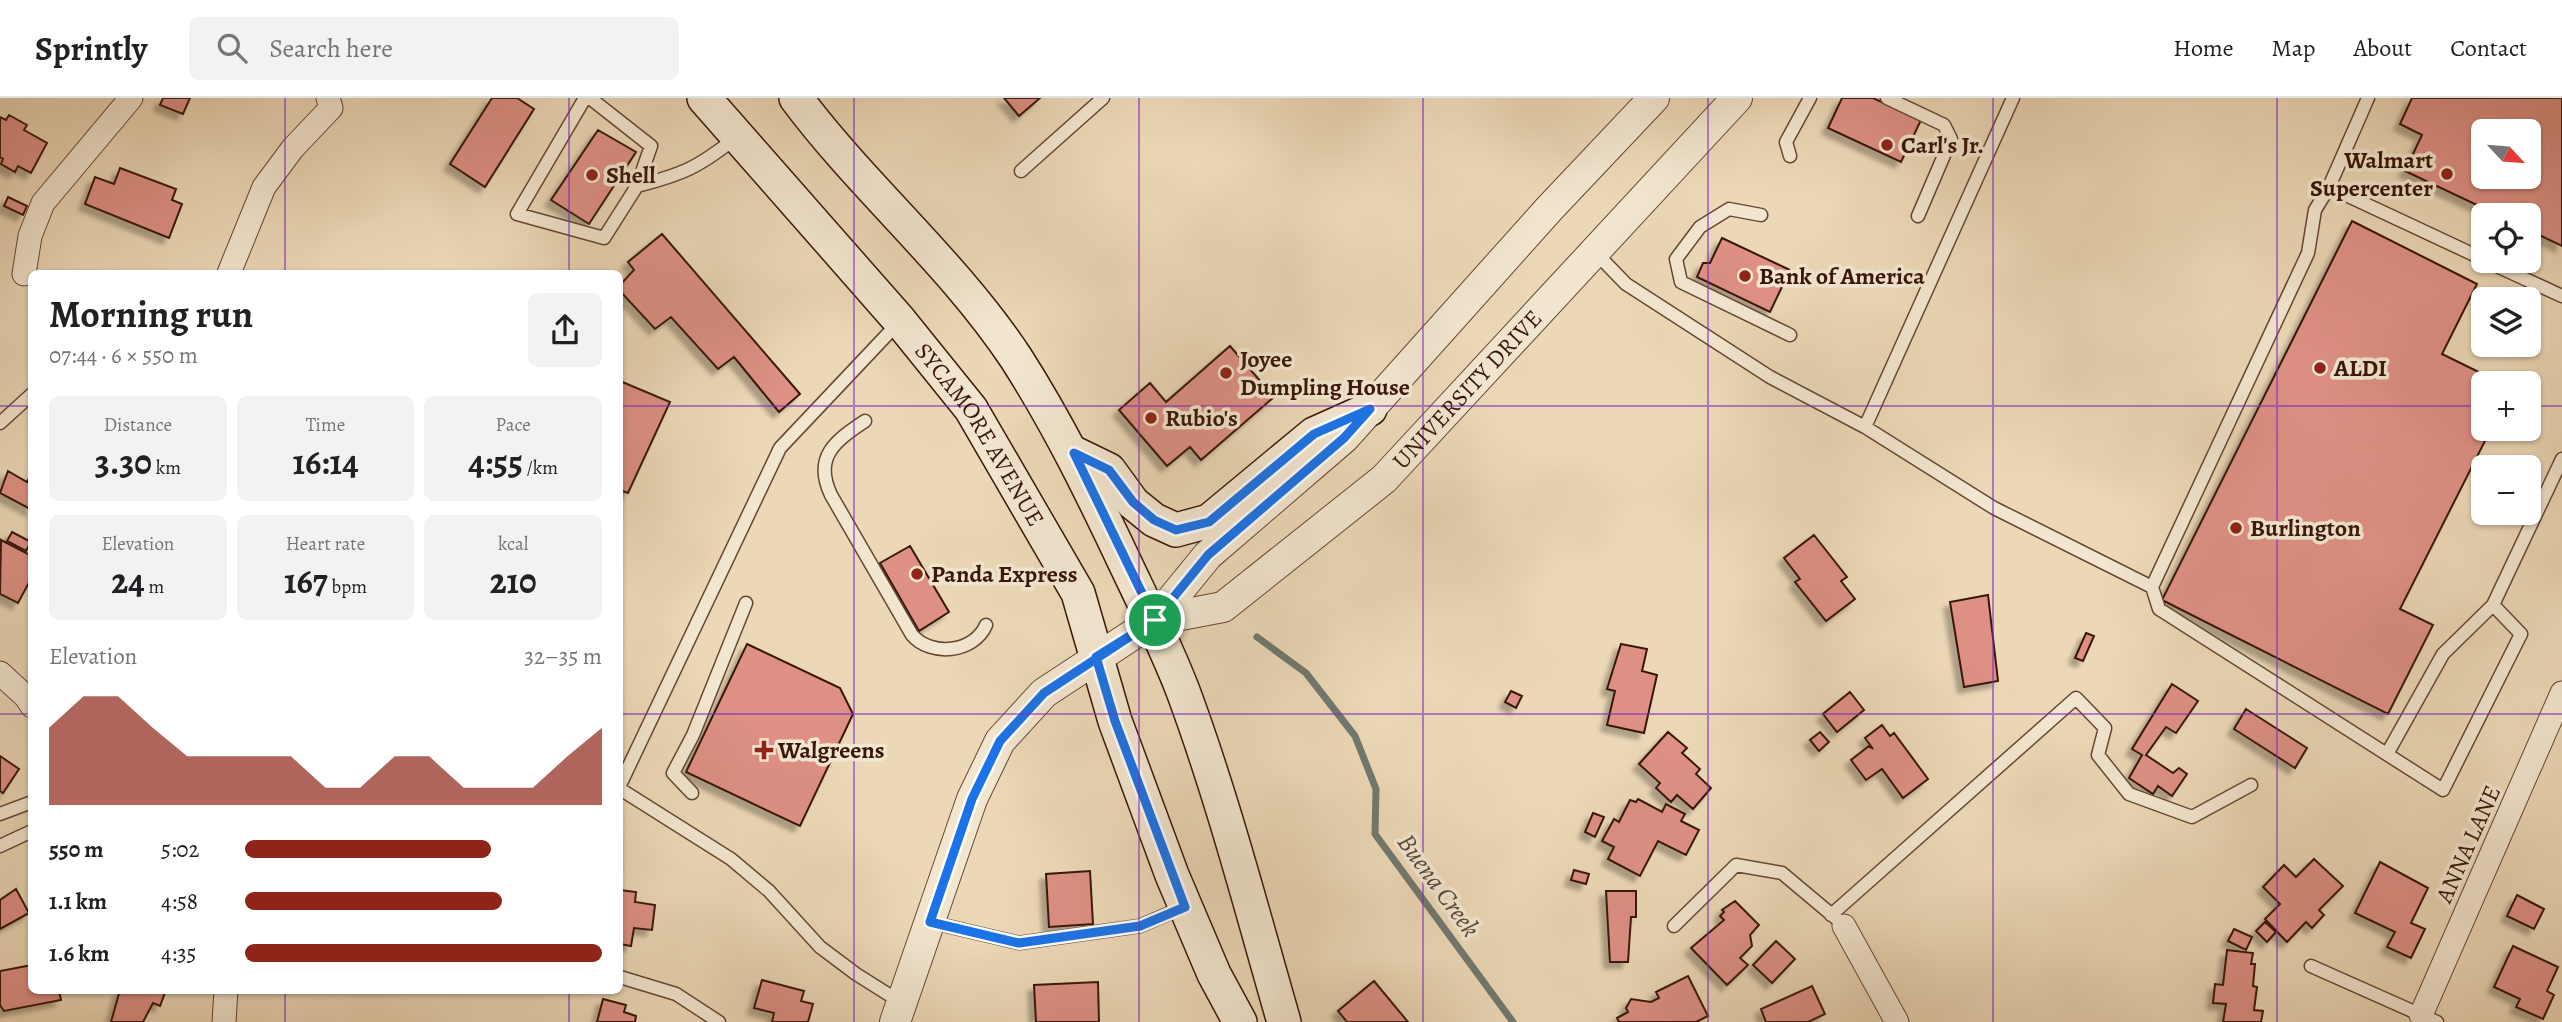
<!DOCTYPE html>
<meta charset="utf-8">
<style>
body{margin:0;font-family:Alegreya,serif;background:#f2f2f2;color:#202124;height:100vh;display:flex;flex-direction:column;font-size:26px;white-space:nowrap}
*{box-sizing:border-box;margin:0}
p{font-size:23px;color:#757577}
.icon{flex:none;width:38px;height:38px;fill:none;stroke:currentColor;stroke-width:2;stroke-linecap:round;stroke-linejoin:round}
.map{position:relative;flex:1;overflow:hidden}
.details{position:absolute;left:28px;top:172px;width:595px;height:724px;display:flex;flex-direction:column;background:#fff;border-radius:10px;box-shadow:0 2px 5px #0004}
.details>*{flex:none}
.needle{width:46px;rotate:116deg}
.buttons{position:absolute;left:2471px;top:21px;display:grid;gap:14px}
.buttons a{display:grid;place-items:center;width:70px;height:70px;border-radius:10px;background:#fff;box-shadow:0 2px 5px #0004;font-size:35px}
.pin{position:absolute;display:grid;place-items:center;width:60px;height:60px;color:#fff;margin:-30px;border:4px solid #fff;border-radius:50%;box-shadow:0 2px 7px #0007}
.round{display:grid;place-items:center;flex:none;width:74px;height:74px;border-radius:10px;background:#f2f2f2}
.head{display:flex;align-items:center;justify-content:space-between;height:119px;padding:0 21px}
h1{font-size:38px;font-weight:600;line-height:52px}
.figures{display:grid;grid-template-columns:repeat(3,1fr);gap:10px;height:119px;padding:7px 21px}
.figures div{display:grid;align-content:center;border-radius:10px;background:#f2f2f2;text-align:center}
.figures b{font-size:35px;font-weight:600}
.figures small{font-size:19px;font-weight:400}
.figures p{font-size:19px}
.chart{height:196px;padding:14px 21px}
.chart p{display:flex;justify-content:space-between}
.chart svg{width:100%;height:126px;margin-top:7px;fill:#8f2418;opacity:.7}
ul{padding:0 21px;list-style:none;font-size:23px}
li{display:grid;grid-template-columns:112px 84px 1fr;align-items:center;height:52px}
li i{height:18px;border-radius:9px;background:#8f2418}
header{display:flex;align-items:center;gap:42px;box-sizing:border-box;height:98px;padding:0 35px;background:#fff;border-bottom:2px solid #e0e0e0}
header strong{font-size:33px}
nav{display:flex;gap:38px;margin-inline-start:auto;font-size:24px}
.search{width:490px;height:63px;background:#f2f2f2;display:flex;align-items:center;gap:18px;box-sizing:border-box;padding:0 24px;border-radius:10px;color:#757577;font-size:26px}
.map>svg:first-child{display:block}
</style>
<header>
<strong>Sprintly</strong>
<div class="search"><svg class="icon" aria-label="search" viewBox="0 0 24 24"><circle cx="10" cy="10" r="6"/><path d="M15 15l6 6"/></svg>Search here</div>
<nav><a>Home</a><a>Map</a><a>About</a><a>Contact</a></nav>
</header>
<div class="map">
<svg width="2562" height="924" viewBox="0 0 2562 924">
<defs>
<filter id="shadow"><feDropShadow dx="-6" dy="6" stdDeviation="2" flood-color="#0004"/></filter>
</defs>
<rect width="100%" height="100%" fill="#ecd8b7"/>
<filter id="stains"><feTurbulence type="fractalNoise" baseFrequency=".00286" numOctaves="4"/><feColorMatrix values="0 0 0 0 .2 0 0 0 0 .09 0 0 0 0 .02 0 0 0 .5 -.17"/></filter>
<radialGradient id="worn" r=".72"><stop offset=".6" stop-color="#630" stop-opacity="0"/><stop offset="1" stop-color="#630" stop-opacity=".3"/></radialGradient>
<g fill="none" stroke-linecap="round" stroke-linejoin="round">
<!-- stream -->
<path stroke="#72786f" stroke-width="7" d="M1257,539L1306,575L1355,638L1376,691L1375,736L1513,924"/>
</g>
<!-- building -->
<path fill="#de9085" stroke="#381708" stroke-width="2" fill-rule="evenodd" filter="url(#shadow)" d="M163,0H190L183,16L160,7Z
M492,0H517L534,11L485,89L450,66Z
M1004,0H1040L1019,18Z
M1842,0H1873L1921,22L1901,64L1828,30Z
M2412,0H2562V148L2529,132V117H2498L2405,73L2422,37L2400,26ZM2483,33H2529V79H2483Z
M9,17L27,27L24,32L47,45L31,75L18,68L15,74L1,66L3,61L0,59V19L6,22Z
M598,32L636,54L589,126L551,102Z
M120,70L176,91L172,102L182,106L169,140L85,106L95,79L114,86Z
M8,99L27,108L23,117L4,108Z
M2352,123L2477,186L2442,256L2501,285H2483V331H2491L2400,511L2433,527L2388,616L2162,502Z
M662,136L800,296L779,314L734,259L718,271L671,219L655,231L620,193V187L634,172L628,164Z
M1722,140L1790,172L1770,214L1697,179L1703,165H1710Z
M1230,248L1274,299L1201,362L1190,349L1167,368L1119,312L1150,285L1166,304Z
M620,283L670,304L628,395L620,392Z
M8,373L27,384L32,375V412L0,395Z
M12,434L31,444L26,453L7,443Z
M1814,437L1847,479L1841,483L1855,501L1826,523L1795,484L1800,481L1784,460Z
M1,442L32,458V479L18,505L0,496Z
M910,448L949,514L919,533L880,465Z
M1988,497L1998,583L1964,589L1950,504Z
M2086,535L2094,538L2083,563L2075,560Z
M747,546L840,590L853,616L800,728L686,674Z
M1621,546L1647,551L1642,573L1657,577L1644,635L1607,627L1615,593L1607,591Z
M2172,586L2198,603L2176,635L2166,629L2146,657L2173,675L2179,670L2187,676L2172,698L2158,688L2153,696L2129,680L2142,657L2132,651Z
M1511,593L1522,598L1516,610L1505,604Z
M1850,594L1864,612L1837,634L1823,616Z
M2246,611L2307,650L2295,670L2234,631Z
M1882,627L1890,638L1894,635L1928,681L1903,700L1882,671L1866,682L1851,662L1869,648L1873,651L1865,640Z
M1668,634L1687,650L1682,655L1700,671L1696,676L1711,690L1693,711L1677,697L1671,704L1656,690L1660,685L1639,666Z
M1820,634L1829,644L1819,653L1810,642Z
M0,658L19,671L3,695L0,693Z
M1638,701L1662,714L1666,706L1685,716L1681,723L1699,732L1686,757L1658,743L1640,778L1608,761L1614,749L1602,743L1614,721L1619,724L1630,702L1636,704Z
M1593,715L1604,719L1595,739L1585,734Z
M2314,761L2343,788L2319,812L2324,817L2312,830L2306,824L2287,844L2265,821L2280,806L2263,789L2284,767L2296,779Z
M2380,764L2428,790L2411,825L2425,831L2411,860L2387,849L2395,834L2355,815Z
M1574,772L1589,776L1586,786L1571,782Z
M1090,773L1093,826L1049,829L1046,776Z
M16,791L29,815L0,831V802Z
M620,792L636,794L635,804L655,807L652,832L634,830L631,848L620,846Z
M1606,793H1636V819H1631L1628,864H1610Z
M2517,797L2544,811L2534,831L2507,818Z
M1735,803L1759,827L1750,837L1752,848L1740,860L1748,867L1727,887L1691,850L1724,822L1720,818L1724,814L1722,812Z
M2265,824L2276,834L2267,844L2256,833Z
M2234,831L2252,839L2246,852L2228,843Z
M1776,843L1795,861L1772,885L1753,867Z
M2513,848L2558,869L2547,893L2554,897L2543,921L2516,909L2520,901L2494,889Z
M2227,852L2253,855L2251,866H2255L2253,888L2257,889L2254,912L2263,913L2261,924H2223L2226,906L2213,905L2215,886L2223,887Z
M32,867V892H59L61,902L4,913L0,907V873Z
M1688,878L1708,918L1696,924H1619L1617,920L1628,914L1626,910L1631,901L1651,904L1659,900L1656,894Z
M762,882L804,893L801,903L813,906L808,924H772L774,915L754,910Z
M1374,883L1408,924H1347L1338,913Z
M1098,884L1099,924H1036L1034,887Z
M1812,888L1825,916L1808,924H1766L1761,911Z
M120,892H166L160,908L153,905L143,924H111Z
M603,901L626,907L624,914L636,918L635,924H597Z"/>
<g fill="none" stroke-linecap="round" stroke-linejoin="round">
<defs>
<path id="service" d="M585,0L517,116L604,140L637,88L651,48L590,0
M1887,0L1944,27L1951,41L1918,118
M1790,58L1786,44L1810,0
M1021,73L1103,0
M637,88C684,76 699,69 738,38
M2329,89L2483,161
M1761,117L1729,111L1700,129L1676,161L1681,184L1790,237
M1595,154L1626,186L1770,279L1865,329L1994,410L2152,489L2308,155L2315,112L2329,89L2368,0
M2486,163L2562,198
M865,323C835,343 813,359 831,397L912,537C931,559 974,555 986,527
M0,325L32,296
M1865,329L2013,0
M2152,489L2159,511L2443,692L2521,536L2493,507L2562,361
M2387,656L2443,556L2493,507
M620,687L780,350L900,223
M620,691L731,761L769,793L820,849L856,876L902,905
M692,695L673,675L693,637L746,505
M0,716L32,704
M0,748L32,733
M1831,817L2076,600L2105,630L2098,657L2129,696L2192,719L2251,687
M930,824L1019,845L1140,828L1184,809
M1674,828L1736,767L1782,775L1838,822
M2311,868L2437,924
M620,879L676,896L719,924"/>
<path id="minor" d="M229,175L264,89L293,50L331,10L328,0
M24,176L30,138L43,105L131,0
M0,575L26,599L32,608
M1844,828L1897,924
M2421,917L2562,595
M224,924L226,892"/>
<g id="tertiary">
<path id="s1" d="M1155,522L1223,509L1384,381L1737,0"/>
<path d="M895,924L972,701L1000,643L1044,595L1155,522L1208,457L1344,340L1549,111L1654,0"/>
</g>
<g id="secondary">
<path id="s2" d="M704,0L900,223L971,311L1078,495L1115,623L1172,777L1214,876L1240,924"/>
<path d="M796,0C864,91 953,165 1016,260C1059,327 1092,395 1126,467C1146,509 1166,549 1183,593C1223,701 1252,813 1284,924"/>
<path d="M1074,355L1109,372L1133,405L1154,422L1176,432L1209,423L1314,336L1370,311"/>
</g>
</defs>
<!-- service casing -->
<use href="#service" stroke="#654734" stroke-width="15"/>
<!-- minor casing -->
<use href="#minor" stroke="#654734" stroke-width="25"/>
<!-- tertiary casing -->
<use href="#tertiary" stroke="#654734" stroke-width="32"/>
<!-- secondary casing -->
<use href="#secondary" stroke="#381708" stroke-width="36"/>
<!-- service -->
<use href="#service" stroke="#f3e6d0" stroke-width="12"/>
<!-- minor -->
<use href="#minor" stroke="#f3e6d0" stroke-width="23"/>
<!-- tertiary -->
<use href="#tertiary" stroke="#f3e6d0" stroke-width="30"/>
<!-- secondary -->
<use href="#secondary" stroke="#f3e6d0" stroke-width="33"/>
</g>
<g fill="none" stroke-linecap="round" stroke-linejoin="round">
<defs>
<path id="route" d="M1155,522L1074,355L1109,372L1133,404L1154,422L1176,432L1209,424L1314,336L1370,311L1344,340L1208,457L1155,522L1044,595L1000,643L972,701L930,824L1019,845L1140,828L1185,809L1115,623L1096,559L1155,522"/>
</defs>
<!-- route casing -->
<use href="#route" stroke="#fff" stroke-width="14"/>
<!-- route -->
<use href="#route" stroke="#1a73e8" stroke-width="9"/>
</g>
<!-- grid -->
<path fill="none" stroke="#7b2cbf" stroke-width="2" stroke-opacity="0.55" d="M285,0V175M569,0V175M854,0V924M1139,0V924M1423,0V924M1708,0V924M1993,0V924M2277,0V924M0,308H32M620,308H2483M2529,308H2562M0,616H32M620,616H2562M285,892V924M569,892V924"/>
<!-- markers -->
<g fill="#8f2418" stroke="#f3e6d0" stroke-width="2.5">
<circle cx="1887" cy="47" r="7"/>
<circle cx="2447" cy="76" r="7"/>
<circle cx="592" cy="77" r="7"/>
<circle cx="1745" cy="178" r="7"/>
<circle cx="2320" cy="270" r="7"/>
<circle cx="1226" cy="275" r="7"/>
<circle cx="1151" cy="320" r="7"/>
<circle cx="2236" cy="430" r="7"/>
<circle cx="917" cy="476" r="7"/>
<path d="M760.5 641.5h7v7h7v7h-7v7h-7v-7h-7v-7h7z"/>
</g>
<g text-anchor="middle" stroke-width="7" stroke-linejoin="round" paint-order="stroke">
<!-- poi labels -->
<g font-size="24" font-weight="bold" fill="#381708" stroke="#f3e6d0" text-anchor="start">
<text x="1901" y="55">Carl's Jr.</text>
<text x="2433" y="70" text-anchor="end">Walmart<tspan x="2433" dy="28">Supercenter</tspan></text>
<text x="606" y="85">Shell</text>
<text x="1759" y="186">Bank of America</text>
<text x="1240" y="269">Joyee<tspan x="1240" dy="28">Dumpling House</tspan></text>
<text x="2334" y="278">ALDI</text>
<text x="1165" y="328">Rubio's</text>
<text x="2250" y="438">Burlington</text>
<text x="931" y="484">Panda Express</text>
<text x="778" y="660">Walgreens</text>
</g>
<!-- street labels -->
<g font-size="24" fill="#381708" stroke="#f3e6d0">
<text dy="8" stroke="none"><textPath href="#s1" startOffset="397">UNIVERSITY DRIVE</textPath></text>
<text dy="8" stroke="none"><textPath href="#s2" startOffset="436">SYCAMORE AVENUE</textPath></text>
<text transform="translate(2468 746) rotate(-66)" y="8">ANNA LANE</text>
</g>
<!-- water labels -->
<g font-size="26" font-style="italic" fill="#55483c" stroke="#f3e6d0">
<text transform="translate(1439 787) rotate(54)" y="9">Buena Creek</text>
</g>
</g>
<rect width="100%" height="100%" filter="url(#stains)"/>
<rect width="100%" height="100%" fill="url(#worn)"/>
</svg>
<div class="buttons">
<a><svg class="needle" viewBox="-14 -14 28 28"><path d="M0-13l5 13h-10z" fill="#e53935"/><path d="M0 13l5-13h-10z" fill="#757577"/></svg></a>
<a><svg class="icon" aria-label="locate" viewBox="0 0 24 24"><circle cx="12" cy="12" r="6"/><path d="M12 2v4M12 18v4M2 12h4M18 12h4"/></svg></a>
<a><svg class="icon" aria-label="layers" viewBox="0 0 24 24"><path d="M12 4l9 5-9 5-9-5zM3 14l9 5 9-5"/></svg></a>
<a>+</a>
<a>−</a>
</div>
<div class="pin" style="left:1155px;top:522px;background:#1e9e55"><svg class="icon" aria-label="arrive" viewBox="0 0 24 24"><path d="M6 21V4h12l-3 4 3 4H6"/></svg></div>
<section class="details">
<div class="head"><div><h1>Morning run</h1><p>07:44 · 6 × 550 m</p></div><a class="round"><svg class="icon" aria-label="share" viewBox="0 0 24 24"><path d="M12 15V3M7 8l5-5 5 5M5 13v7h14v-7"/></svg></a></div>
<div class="figures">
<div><p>Distance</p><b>3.30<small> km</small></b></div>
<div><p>Time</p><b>16:14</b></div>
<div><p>Pace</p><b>4:55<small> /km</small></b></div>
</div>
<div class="figures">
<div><p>Elevation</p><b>24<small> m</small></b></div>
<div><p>Heart rate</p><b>167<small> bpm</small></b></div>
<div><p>kcal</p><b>210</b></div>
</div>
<div class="chart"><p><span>Elevation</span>32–35 m</p>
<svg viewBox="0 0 160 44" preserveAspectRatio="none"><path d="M0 44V17L10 6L20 6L30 17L40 27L50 27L60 27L70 27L80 38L90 38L100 27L110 27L120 38L130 38L140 38L150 27L160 17V44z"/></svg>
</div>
<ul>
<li><b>550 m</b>5:02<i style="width:69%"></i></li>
<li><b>1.1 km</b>4:58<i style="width:72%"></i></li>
<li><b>1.6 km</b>4:35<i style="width:100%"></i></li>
</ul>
</section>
</div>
